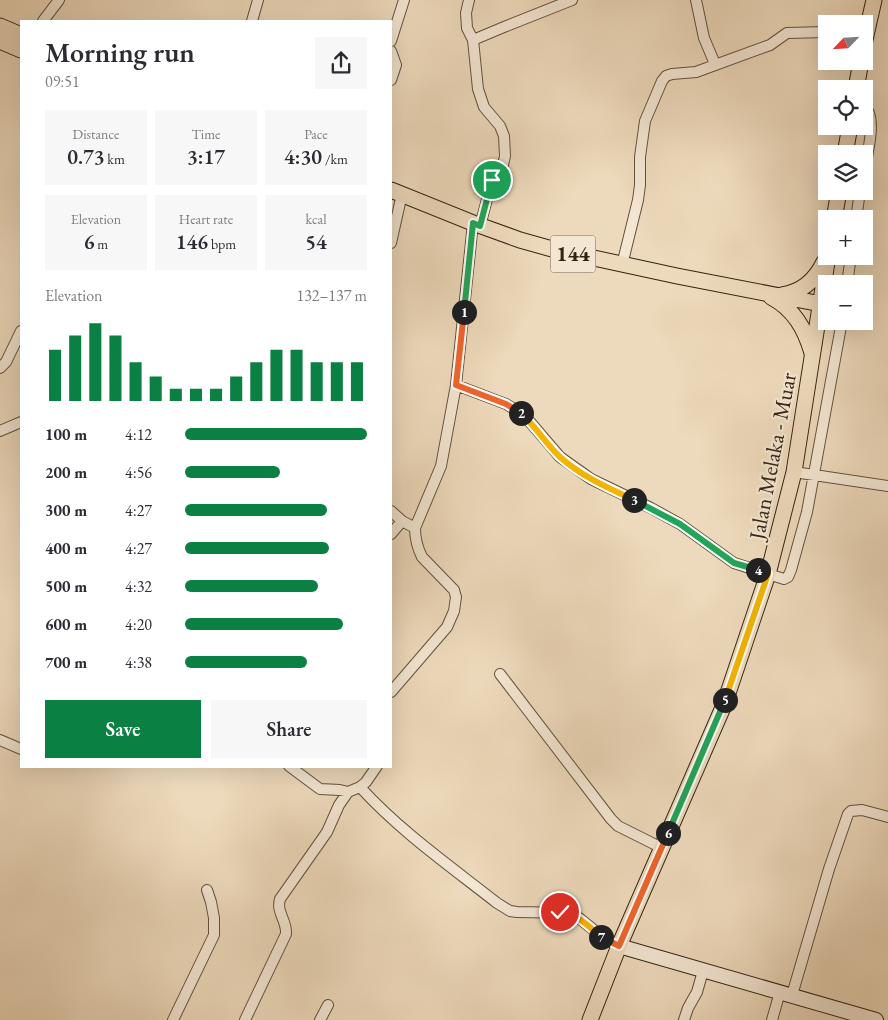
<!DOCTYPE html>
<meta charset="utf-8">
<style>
body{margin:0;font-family:"EB Garamond",serif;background:#f7f7f7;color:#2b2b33;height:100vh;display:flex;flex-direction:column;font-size:19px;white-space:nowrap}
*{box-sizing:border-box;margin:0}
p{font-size:16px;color:#7c7c81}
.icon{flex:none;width:28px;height:28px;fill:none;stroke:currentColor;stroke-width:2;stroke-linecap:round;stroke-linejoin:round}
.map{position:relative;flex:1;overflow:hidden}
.sheet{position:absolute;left:20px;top:20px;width:372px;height:748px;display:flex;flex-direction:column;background:#fff;border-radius:0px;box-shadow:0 5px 20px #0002}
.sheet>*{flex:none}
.needle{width:32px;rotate:245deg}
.tools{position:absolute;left:818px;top:15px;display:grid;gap:10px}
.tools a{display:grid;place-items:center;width:55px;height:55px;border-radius:0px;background:#fff;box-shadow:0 5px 20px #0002;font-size:25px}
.pin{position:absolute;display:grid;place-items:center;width:42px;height:42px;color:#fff;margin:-21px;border:2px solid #fff;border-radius:50%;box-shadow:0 1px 5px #0007}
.km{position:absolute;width:25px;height:25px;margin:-12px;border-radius:50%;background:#222;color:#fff;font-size:14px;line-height:25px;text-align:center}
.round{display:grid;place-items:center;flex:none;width:52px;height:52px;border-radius:0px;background:#f7f7f7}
.head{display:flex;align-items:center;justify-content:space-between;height:85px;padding:0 25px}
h1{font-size:28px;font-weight:600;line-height:38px}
.metrics{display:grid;grid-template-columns:repeat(3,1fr);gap:8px;height:85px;padding:5px 25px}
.metrics div{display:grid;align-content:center;border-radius:0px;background:#f7f7f7;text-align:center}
.metrics b{font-size:21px;font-weight:600}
.metrics small{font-size:14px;font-weight:400}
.metrics p{font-size:14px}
.chart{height:140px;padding:10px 25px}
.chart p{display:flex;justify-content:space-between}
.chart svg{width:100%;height:90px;margin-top:5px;stroke:#0b8043;stroke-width:6}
.primary-button{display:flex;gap:10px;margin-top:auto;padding:10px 25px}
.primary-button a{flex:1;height:58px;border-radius:0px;background:#0b8043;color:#fff;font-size:20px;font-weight:600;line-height:58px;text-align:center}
.primary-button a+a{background:#f7f7f7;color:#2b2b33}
ul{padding:0 25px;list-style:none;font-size:16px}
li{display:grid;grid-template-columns:80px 60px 1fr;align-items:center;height:38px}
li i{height:12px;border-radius:6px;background:#0b8043}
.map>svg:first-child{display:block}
</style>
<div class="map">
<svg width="888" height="1020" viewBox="0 0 888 1020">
<rect width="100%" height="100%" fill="#edd9bb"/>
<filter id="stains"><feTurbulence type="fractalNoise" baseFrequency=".004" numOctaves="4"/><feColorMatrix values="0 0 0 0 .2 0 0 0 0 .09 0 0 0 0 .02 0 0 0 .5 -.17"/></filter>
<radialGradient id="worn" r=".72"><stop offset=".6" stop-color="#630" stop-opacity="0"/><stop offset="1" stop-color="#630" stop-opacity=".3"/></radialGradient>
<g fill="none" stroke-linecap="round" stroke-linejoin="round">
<defs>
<path id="street" d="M469,0L466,13L467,28L473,40L478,89L484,107L500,126L504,136L505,156L503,165L491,184L480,226
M696,0L704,38L715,64
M43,21L59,0
M252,21L258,0
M473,40L504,27L572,0
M391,41L404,0
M391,51L396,65L391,80
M864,106C878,117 867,155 864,171
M856,219L860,191
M391,243L402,194
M622,265L638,200L640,185V157L645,121L662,81L666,76L672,74L696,72L770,45L787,33L826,32
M847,284L851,256
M0,368L6,362L21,331
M456,385L506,404L519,412L530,422L560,457L591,479L651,508L680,524L734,563L784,579L788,577L791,570L807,512L842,321
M0,431L21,422
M794,472L888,486
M391,511L402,521L415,528
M391,534L402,521
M500,674L611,819L618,826L662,848
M391,692L447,627L454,611L456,597L454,590L422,557C417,547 415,539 415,528L441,466L456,385L473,223
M0,740L21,749
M289,766L320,789L340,790L348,792
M360,787C400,831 450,866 497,903L510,911L517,912L570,913L579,918L606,940L619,946
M792,995L829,869L848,814L851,811L862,810L888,817
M173,1020L214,935V918L211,902L207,890
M245,1020L286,934C287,920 276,913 280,899L327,832L339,805L348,792L360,787L366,782L377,766
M320,1020L328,1005
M684,1020L688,1008L697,992L703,971
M772,1020L780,992"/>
<path id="secondary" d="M619,946L876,1020"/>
<path id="primary" d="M0,26L21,35
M0,41L21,50
M864,44L874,0
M856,89L861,61
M845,154L850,126
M391,190L473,223L520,240L552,249L677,276L821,304
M834,219L839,191
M782,295C802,292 815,281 824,262
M771,297C794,309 805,329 812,353
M590,1020L619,946L724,705L768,574L794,472L828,256"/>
</defs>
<!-- street casing -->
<use href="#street" stroke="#62513c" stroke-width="12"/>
<!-- secondary casing -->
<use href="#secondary" stroke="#332411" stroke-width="16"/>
<!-- primary casing -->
<use href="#primary" stroke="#332411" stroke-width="17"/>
<!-- street -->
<use href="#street" stroke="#f3e6d3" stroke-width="10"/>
<!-- secondary -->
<use href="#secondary" stroke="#f3e6d3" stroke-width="14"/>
<!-- primary -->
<use href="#primary" stroke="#edd9bb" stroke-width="15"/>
</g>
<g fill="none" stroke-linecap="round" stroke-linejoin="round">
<defs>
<path id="split-1" d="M464,312L473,223L480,226L492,180"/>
<path id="split-2" d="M464,312L456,385L506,404L521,413"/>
<path id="split-3" d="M521,413C536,427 546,444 560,457C581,476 608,488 634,500"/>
<path id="split-4" d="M634,500L680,524L734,563L758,570"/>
<path id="split-5" d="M725,700L768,574L758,570"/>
<path id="split-6" d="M668,833L725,700"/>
<path id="split-7" d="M601,937L619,946L668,833"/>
<path id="split-8" d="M560,912C578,914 588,926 601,937"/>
</defs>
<!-- split-1 casing -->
<use href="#split-1" stroke="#fff" stroke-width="10"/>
<!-- split-2 casing -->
<use href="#split-2" stroke="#fff" stroke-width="10"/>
<!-- split-3 casing -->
<use href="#split-3" stroke="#fff" stroke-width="10"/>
<!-- split-4 casing -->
<use href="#split-4" stroke="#fff" stroke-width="10"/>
<!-- split-5 casing -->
<use href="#split-5" stroke="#fff" stroke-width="10"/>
<!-- split-6 casing -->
<use href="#split-6" stroke="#fff" stroke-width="10"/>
<!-- split-7 casing -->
<use href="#split-7" stroke="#fff" stroke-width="10"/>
<!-- split-8 casing -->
<use href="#split-8" stroke="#fff" stroke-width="10"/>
<!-- split-1 -->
<use href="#split-1" stroke="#22a559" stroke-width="6"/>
<!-- split-2 -->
<use href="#split-2" stroke="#f0652b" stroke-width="6"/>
<!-- split-3 -->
<use href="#split-3" stroke="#f5b400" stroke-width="6"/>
<!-- split-4 -->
<use href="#split-4" stroke="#22a559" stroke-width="6"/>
<!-- split-5 -->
<use href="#split-5" stroke="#f5b400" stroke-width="6"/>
<!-- split-6 -->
<use href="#split-6" stroke="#22a559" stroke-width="6"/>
<!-- split-7 -->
<use href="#split-7" stroke="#f0652b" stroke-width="6"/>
<!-- split-8 -->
<use href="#split-8" stroke="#f5b400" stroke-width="6"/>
</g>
<g text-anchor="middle" stroke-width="4.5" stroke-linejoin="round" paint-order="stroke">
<!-- shield labels -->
<rect fill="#f3e6d3" stroke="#6d5e4b" stroke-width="1" x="550.5" y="235.5" width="45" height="37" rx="4"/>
<g font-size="21" font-weight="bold" fill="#332411">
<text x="573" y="261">144</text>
</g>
<!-- street labels -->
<g font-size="22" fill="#332411" stroke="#f3e6d3">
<text transform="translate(772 456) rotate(-79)" y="8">Jalan Melaka - Muar</text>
</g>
</g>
<rect width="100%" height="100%" filter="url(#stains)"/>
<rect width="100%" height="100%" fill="url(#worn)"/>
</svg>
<div class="tools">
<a><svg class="needle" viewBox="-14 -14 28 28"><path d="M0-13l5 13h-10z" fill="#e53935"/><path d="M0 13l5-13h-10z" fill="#7c7c81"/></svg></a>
<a><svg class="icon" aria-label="locate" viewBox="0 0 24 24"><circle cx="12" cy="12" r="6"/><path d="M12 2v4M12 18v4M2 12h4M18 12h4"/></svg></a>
<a><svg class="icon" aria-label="layers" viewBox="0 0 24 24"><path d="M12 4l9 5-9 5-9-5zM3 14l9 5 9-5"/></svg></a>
<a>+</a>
<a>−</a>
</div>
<div class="pin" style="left:492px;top:180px;background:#1e9e55"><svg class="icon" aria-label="arrive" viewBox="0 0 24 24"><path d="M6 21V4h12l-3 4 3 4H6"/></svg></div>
<div class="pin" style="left:560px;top:912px;background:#d93025"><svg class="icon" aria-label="check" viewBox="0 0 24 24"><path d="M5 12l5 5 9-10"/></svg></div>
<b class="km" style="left:464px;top:312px">1</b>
<b class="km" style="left:521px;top:413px">2</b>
<b class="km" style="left:634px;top:500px">3</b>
<b class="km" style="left:758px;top:570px">4</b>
<b class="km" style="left:725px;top:700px">5</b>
<b class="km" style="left:668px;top:833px">6</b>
<b class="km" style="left:601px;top:937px">7</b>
<section class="sheet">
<div class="head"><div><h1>Morning run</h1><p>09:51</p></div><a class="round"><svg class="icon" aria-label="share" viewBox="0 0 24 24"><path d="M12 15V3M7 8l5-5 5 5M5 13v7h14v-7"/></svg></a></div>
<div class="metrics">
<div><p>Distance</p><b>0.73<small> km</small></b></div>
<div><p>Time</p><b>3:17</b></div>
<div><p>Pace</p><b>4:30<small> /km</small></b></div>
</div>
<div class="metrics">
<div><p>Elevation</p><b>6<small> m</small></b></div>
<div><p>Heart rate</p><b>146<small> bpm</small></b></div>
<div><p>kcal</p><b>54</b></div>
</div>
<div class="chart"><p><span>Elevation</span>132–137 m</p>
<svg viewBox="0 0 160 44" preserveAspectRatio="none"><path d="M5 44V19M15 44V12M25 44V6M35 44V12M45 44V25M55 44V32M65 44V38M75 44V38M85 44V38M95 44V32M105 44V25M115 44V19M125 44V19M135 44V25M145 44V25M155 44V25"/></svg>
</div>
<ul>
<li><b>100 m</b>4:12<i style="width:100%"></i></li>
<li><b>200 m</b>4:56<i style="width:52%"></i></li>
<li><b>300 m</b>4:27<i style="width:78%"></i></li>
<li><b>400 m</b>4:27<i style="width:79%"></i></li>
<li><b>500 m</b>4:32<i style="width:73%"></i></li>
<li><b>600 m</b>4:20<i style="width:87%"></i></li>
<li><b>700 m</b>4:38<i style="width:67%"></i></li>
</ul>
<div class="primary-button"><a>Save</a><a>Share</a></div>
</section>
</div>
